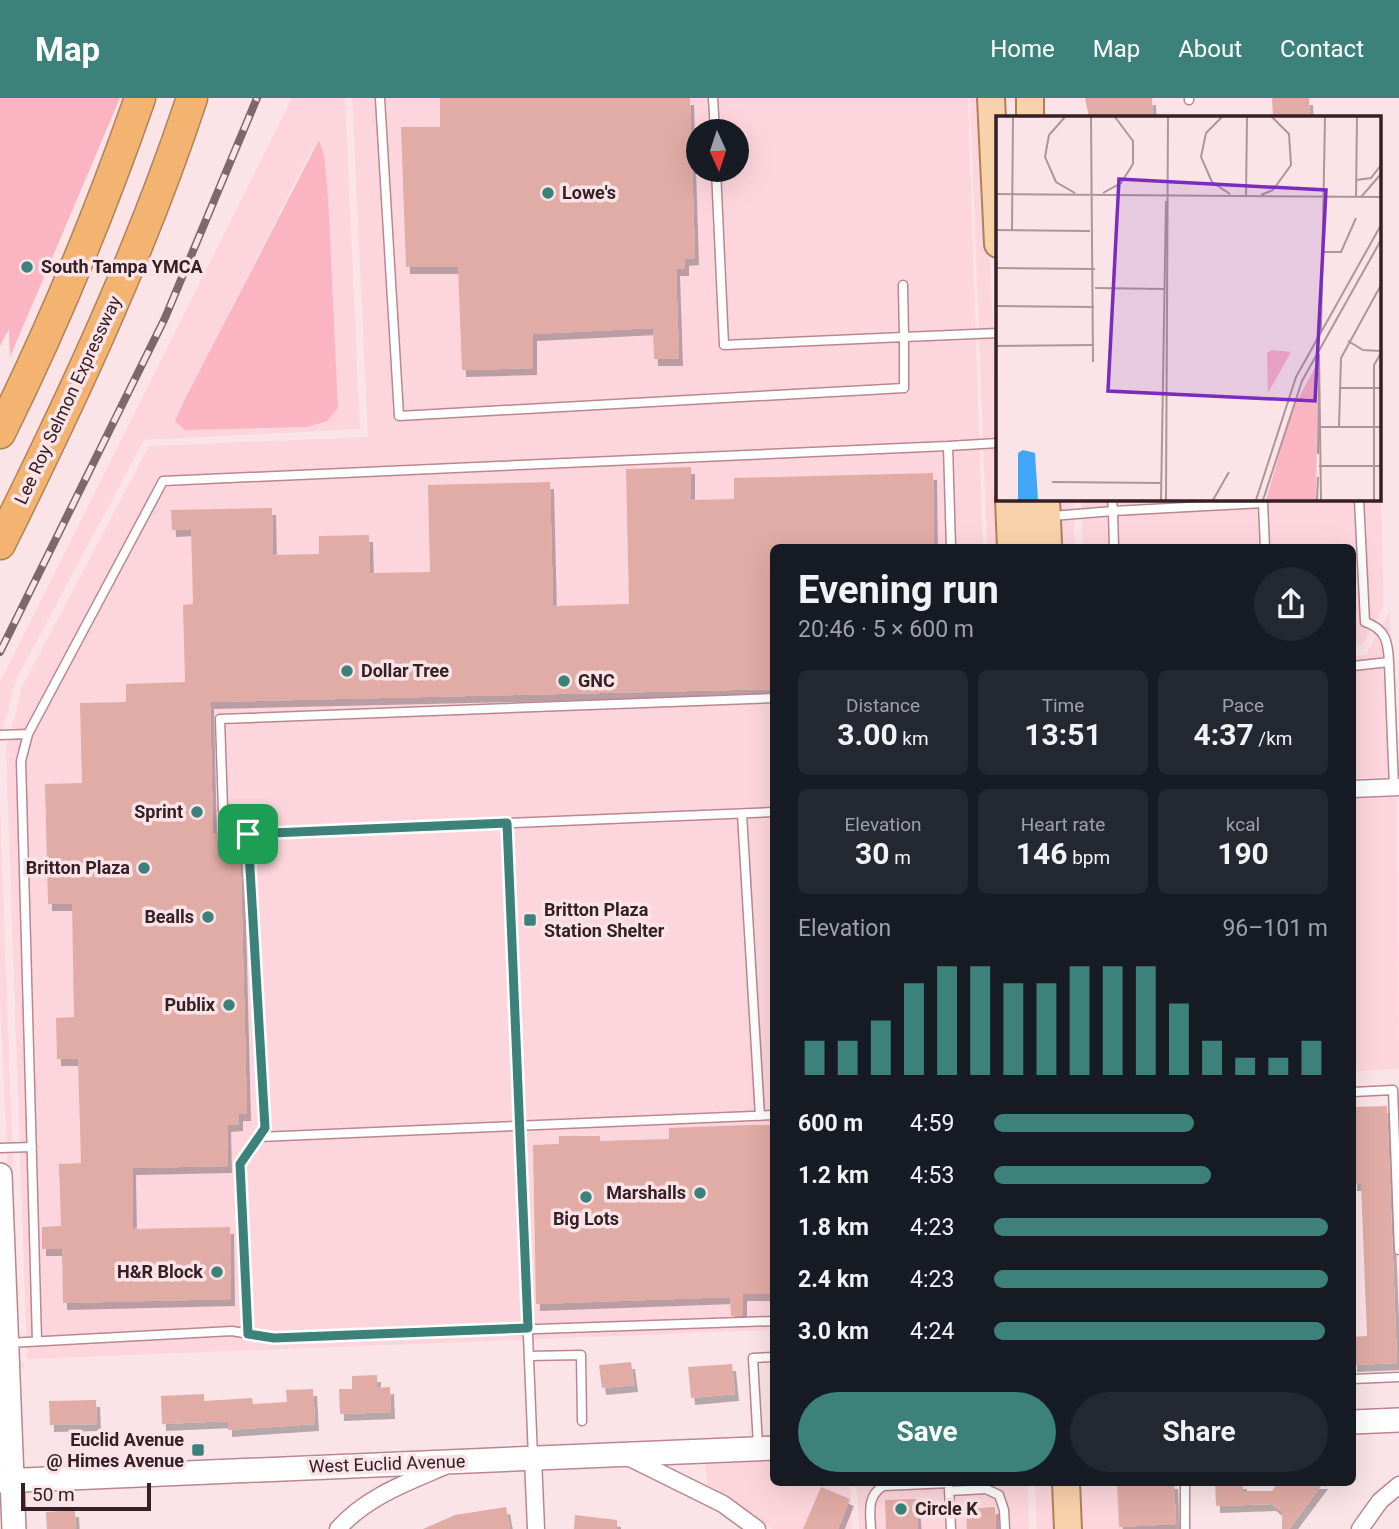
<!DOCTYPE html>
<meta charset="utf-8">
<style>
body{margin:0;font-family:Roboto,sans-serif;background:#242831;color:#f1f3f6;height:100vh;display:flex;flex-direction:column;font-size:26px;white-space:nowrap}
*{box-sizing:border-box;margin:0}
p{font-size:23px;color:#9ea1a6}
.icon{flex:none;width:38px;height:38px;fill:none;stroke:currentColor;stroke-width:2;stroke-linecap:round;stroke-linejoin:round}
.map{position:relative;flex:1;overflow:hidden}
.details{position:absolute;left:770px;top:446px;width:586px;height:942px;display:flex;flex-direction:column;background:#171b24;border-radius:10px;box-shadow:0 7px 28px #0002}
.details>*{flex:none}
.needle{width:46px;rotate:177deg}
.fabs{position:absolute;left:686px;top:21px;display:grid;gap:14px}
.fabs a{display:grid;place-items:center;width:63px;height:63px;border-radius:50%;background:#171b24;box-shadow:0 7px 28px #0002;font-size:35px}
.scale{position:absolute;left:21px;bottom:18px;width:130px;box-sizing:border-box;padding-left:7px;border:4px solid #352125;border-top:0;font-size:19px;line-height:24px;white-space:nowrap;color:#352125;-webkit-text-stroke:5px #fbe4e7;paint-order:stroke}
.pin{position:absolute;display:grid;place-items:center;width:60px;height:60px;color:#fff;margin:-30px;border-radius:14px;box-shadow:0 4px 10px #0006}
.round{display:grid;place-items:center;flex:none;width:74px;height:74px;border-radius:37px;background:#242831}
.overview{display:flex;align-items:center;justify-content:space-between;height:119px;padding:0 28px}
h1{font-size:38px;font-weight:700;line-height:52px}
.figures{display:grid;grid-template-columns:repeat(3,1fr);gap:10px;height:119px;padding:7px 28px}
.figures div{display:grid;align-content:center;border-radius:10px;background:#242831;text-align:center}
.figures b{font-size:30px;font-weight:700}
.figures small{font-size:19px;font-weight:400}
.figures p{font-size:19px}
.chart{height:196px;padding:14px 28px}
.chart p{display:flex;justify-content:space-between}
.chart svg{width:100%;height:126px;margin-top:7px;stroke:#3c827b;stroke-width:6}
.action{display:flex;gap:14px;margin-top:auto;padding:14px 28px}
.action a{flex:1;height:80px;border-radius:42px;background:#3c827b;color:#fff;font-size:28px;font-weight:700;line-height:80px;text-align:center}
.action a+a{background:#242831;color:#f1f3f6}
ul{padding:0 28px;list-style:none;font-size:23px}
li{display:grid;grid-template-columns:112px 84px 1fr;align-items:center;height:52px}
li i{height:18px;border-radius:9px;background:#3c827b}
header{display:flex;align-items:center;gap:42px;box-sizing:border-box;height:98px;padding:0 35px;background:#3c827b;color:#fff}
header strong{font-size:33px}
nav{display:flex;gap:38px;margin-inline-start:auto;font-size:24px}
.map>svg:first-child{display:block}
</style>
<header>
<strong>Map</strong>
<nav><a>Home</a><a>Map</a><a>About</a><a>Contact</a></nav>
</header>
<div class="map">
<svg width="1399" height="1431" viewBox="0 0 1399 1431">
<defs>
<filter id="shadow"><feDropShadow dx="4" dy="7" stdDeviation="0" flood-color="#0004"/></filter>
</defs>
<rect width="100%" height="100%" fill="#fbe4e7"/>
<!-- built -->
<path fill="#fdd6dd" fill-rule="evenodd" d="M292,0H345L360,331L144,342L15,584L0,643V584ZM319,42L324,57L328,98L338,309L175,323L309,56Z
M352,0H968L983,450H774L773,1232L27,1261L6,651L22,589L149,348L368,339ZM698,33H737V72H698Z
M970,0H983L998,346L995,352L998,355L1002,450H987Z
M1380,365L1384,508L1362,548L1353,549V450H1083L1081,401H1380Z
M1055,401H1073L1075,450H1057Z
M1390,513L1396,679L1353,680V558L1365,557L1368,553Z
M1397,699L1399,971L1353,973V701Z
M0,709L20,1261L25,1269H17L0,900Z
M773,1360L774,1384H850L852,1431H773L707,1386L705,1363Z
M857,1384H1028L1029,1431H859Z
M1035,1384H1058L1060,1431H1037Z
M1076,1384H1175L1176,1431H1078Z"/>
<!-- green -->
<path fill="#fbb4c2" d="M0,0H120L10,259L9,231L0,248Z
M319,42L324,57L328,98L338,310L327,323L307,329L185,332L175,323L183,305Z"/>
<!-- building -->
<path fill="#e1aca5" filter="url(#shadow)" d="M440,0H690L695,160L685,161V171H676L679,261H654L653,230L533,236V270L462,272L458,169H406L401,29H440Z
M1085,0H1152L1153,19H1089Z
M1272,0H1309L1310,19H1273Z
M691,369V402L734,401V380L933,375L934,450H774V591L210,604L213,735H237L240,738L247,1016H239V1026L227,1027L228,1068L132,1070L133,1131L230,1129L231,1201L63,1205L62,1151H42V1129L61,1128L59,1066L81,1065L78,961H57L56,920L74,919L72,806H48L45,686L82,685L80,605L126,604V586L185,584L183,507L193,506L191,431L172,432L171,412L272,410L273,457L319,456V438L369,437L370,475L430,474L428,387L550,384L553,508L629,506L626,371Z
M1387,1008L1397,1265L1353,1267V1239L1367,1238L1361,1086H1353V1009Z
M749,1027H774V1196H743V1217L731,1218L730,1199L536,1206L533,1047L559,1046V1038H600V1043L669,1041V1030Z
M631,1264L634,1287L602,1290L599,1267Z
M732,1266L735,1296L691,1300L688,1269Z
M377,1277V1290L390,1289L391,1314L340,1316L339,1291H352V1278Z
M313,1291L315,1326L228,1332V1323L162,1326L161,1298L204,1296V1303L252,1300L253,1306L287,1304L286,1292Z
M96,1302L97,1326L50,1327L49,1303Z
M1160,1384H1174L1176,1426L1119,1429L1117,1386Z
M1215,1384H1243V1393H1272L1278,1384H1324L1289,1431H1282V1414L1272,1406L1216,1408Z
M821,1389L850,1401L838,1431H803Z
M916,1401L918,1431H886L885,1402Z
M506,1409L510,1431H423L455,1417Z
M995,1409L996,1431H967L966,1411Z
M75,1412L76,1431H47L46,1414Z
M575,1417L617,1422V1431H574Z"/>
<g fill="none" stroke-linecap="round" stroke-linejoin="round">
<defs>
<path id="lane" d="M380,0L399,318L904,290V239L724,247L716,72
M713,0L715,33
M1189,0V2
M903,187L904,239L998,235
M948,348L998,345
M1052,418L1113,413L1112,401
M1114,450L1113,413L1263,405L1265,450
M1389,564L1394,689
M1353,568L1389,564C1388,544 1386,531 1365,524L1359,401
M0,637L28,636
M742,716L760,1018
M507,725L533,1359
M248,736L774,714
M1353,994L1393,992L1399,1152
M259,1039L774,1017
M0,1050L32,1049
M248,1236L240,1066L265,1030L248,736L223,712L220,621L774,600
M37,1243L21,663L28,636L163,383L948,348L951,450
M8,1245L232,1233L273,1240L774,1223
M529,1258L581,1257L582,1323
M1353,1281L1399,1279
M758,1347L753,1260L774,1259
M949,1391L951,1431
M949,1393L986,1391L999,1397L1004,1412L1005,1431
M871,1431C870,1414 867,1398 883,1388L949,1385
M1185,1431V1384"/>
<path id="street" d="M1353,691L1399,689
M628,1359L723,1406L757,1431
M533,1360L536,1431
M338,1431C365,1400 405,1385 443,1369
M1360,1431L1380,1403L1399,1387"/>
<path id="secondary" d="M0,1077L14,1431
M1353,1324L1399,1322
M0,1383L774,1350"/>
<path id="primary" d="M991,0L998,146
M1030,0V19
M1009,401L1011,450
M1027,401L1032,450
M1046,401L1048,445
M1066,1384L1068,1431"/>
<path id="highway" d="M0,335C54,226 100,115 140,0
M0,446C72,301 141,154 192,0"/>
</defs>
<!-- lane casing -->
<use href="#lane" stroke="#ba8790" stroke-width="11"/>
<!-- street casing -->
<use href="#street" stroke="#ba8790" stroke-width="19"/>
<!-- secondary casing -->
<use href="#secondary" stroke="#ba8790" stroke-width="26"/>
<!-- primary casing -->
<use href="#primary" stroke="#b08157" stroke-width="30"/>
<!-- highway casing -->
<use href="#highway" stroke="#b08157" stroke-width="33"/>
<!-- lane -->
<use href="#lane" stroke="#fff" stroke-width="8"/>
<!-- street -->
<use href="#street" stroke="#fff" stroke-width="16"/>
<!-- secondary -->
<use href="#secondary" stroke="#fff" stroke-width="23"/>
<!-- primary -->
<use href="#primary" stroke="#f8d2aa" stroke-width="26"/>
<!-- highway -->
<use href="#highway" stroke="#f3b472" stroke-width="30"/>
<defs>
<path id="rail" d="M0,554L165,220L257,0"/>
</defs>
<!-- rail casing -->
<use href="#rail" stroke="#7d686c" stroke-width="8"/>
<!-- rail -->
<use href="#rail" stroke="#fbe4e7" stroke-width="5" stroke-dasharray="16" stroke-linecap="butt"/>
</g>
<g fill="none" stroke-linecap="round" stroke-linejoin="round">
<defs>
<path id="route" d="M507,725L528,1230L274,1240L248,1236L240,1066L265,1030L248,736Z"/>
</defs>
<!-- route casing -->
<use href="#route" stroke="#fff" stroke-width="14"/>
<!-- route -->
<use href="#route" stroke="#3c827b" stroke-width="9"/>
</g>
<!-- markers -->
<g fill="#3c827b" stroke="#fbe4e7" stroke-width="2.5">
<circle cx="548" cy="95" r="7"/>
<circle cx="27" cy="169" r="7"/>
<circle cx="347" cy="573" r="7"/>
<circle cx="564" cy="583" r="7"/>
<circle cx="197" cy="714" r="7"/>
<circle cx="144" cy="770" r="7"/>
<circle cx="208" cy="819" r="7"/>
<rect x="523" y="815" width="14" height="14" rx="3.5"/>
<circle cx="229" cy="907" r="7"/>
<circle cx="700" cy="1095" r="7"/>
<circle cx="586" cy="1099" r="7"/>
<circle cx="217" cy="1174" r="7"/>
<rect x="191" y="1345" width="14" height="14" rx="3.5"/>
<circle cx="901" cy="1411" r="7"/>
</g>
<g text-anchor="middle" stroke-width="7" stroke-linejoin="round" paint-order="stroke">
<!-- poi labels -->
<g font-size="18" font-weight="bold" fill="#352125" stroke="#fbe4e7" text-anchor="end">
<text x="562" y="101" text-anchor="start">Lowe's</text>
<text x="41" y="175" text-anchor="start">South Tampa YMCA</text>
<text x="361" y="579" text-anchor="start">Dollar Tree</text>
<text x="578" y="589" text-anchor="start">GNC</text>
<text x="183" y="720">Sprint</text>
<text x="130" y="776">Britton Plaza</text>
<text x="544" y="818" text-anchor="start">Britton Plaza<tspan x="544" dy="21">Station Shelter</tspan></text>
<text x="194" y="825">Bealls</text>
<text x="215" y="913">Publix</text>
<text x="686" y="1101">Marshalls</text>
<text x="586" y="1127" text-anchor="middle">Big Lots</text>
<text x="203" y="1180">H&amp;R Block</text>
<text x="184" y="1348">Euclid Avenue<tspan x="184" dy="21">@ Himes Avenue</tspan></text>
<text x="915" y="1417" text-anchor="start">Circle K</text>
</g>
<!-- street labels -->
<g font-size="18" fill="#352125" stroke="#fbe4e7">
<text transform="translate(68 302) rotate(-65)" y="6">Lee Roy Selmon Expressway</text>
<text transform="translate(387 1366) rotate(-2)" y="6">West Euclid Avenue</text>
</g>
</g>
<!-- overview -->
<g transform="translate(996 18)">
<rect width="385" height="385" fill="#fbe4e7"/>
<path d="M276,234L295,236L272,277L271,237ZM322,246L320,384H270L296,294Z" fill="#fbb4c2"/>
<path d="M27,334L39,337L42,384H22V337Z" fill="#40a7fa"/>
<path fill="none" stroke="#ac9699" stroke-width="2" d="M69,1L53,19L49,41L60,66L79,77M95,1L97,246M226,1L210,17L205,41L216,66L234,78M360,64L375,62L385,49M107,77L125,67L137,48V25L119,1M0,78L385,81M265,79L277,74L295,49L293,18L276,1M250,80L251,1M360,81L361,1M365,81L385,58M0,114L94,115M16,114L17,1M327,136H345L360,102M0,152L99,153M99,172L169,173M0,190L98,191M325,215L329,1M352,225L367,234L385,235M0,230L98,229M323,238L325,384M344,272H385M323,311H385M343,311L345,242L385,169M322,338L323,256M323,350H385M56,366L165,367M165,384L170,85M170,384L172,1M217,384L233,356M260,384L300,261L385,109M267,384L306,265L385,124M321,384L322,361M378,384V249L385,237"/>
<path fill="#7b2cbf" fill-opacity="0.15" stroke="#7b2cbf" stroke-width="3.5" d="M123,63L330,74L319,285L112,275Z"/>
<rect width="385" height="385" fill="none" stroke="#352125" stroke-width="3.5"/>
</g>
</svg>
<div class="fabs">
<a><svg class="needle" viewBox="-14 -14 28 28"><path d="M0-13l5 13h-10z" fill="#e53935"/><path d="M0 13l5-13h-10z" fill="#9ea1a6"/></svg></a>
</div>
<div class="scale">50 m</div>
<div class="pin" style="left:248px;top:736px;background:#1e9e55"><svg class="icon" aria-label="arrive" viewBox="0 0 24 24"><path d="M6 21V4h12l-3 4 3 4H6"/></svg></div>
<section class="details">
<div class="overview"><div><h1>Evening run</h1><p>20:46 · 5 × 600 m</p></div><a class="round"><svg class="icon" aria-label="share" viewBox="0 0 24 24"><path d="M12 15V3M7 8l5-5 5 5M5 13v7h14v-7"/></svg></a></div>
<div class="figures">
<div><p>Distance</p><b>3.00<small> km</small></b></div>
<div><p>Time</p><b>13:51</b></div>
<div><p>Pace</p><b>4:37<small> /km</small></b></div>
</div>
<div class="figures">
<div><p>Elevation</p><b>30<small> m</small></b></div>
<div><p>Heart rate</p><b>146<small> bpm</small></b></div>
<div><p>kcal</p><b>190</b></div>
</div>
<div class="chart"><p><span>Elevation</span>96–101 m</p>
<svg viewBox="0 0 160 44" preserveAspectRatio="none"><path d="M5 44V32M15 44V32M25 44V25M35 44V12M45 44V6M55 44V6M65 44V12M75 44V12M85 44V6M95 44V6M105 44V6M115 44V19M125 44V32M135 44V38M145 44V38M155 44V32"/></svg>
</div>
<ul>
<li><b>600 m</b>4:59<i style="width:60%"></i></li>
<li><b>1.2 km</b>4:53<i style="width:65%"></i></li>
<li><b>1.8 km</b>4:23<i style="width:100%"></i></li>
<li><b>2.4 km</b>4:23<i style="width:100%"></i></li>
<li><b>3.0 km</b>4:24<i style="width:99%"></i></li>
</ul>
<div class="action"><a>Save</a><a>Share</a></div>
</section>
</div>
